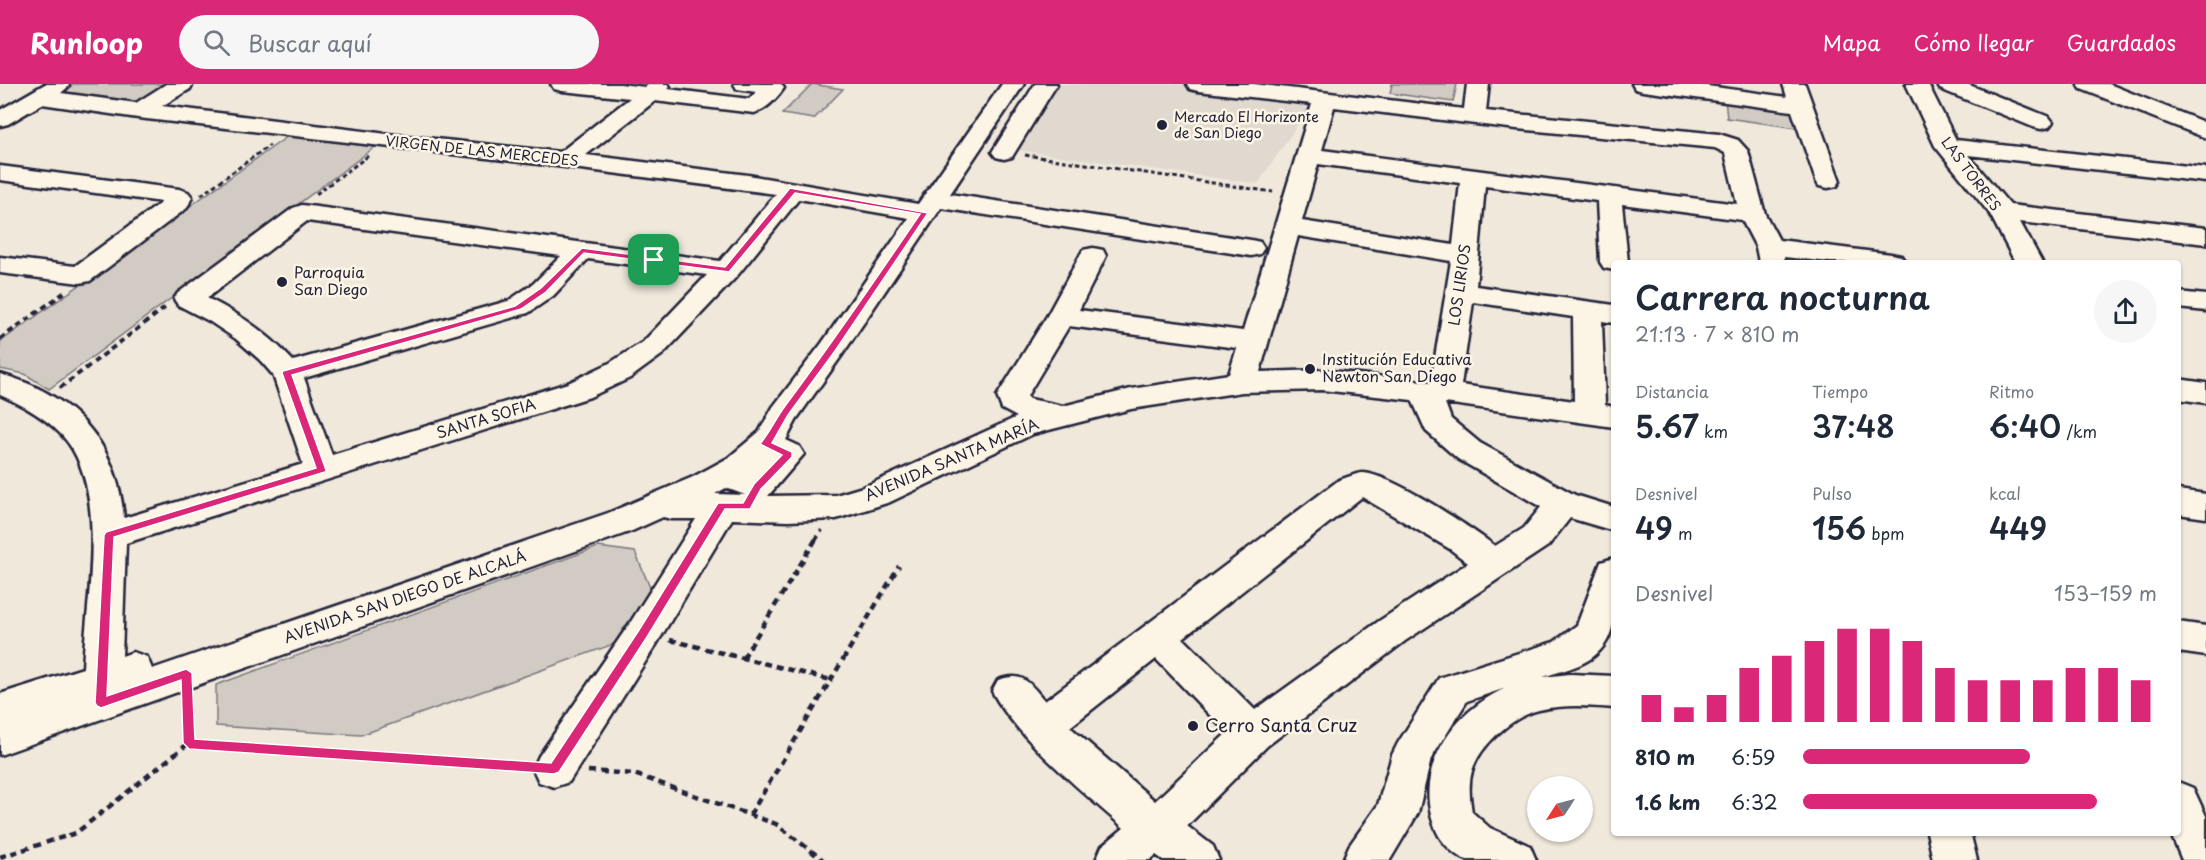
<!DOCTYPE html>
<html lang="es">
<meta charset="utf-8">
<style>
body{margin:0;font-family:"Playpen Sans",sans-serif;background:#f6f6f7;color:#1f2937;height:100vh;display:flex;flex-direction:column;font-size:22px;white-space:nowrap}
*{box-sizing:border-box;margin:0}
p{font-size:20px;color:#747a83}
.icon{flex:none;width:33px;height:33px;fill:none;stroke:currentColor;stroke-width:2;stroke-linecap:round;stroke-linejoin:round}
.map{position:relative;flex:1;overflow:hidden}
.drawer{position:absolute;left:1611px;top:176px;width:570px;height:576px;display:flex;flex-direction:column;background:#fff;border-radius:6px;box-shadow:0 2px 4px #0004}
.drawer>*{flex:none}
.needle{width:39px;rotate:234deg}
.fabs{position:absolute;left:1527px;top:692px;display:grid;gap:12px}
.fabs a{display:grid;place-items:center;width:66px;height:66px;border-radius:50%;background:#fff;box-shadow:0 2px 4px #0004;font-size:30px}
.pin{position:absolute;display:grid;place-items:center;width:51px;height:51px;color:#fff;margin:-26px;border-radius:12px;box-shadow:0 3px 9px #0006}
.round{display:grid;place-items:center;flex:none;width:63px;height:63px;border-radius:32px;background:#f6f6f7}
.headline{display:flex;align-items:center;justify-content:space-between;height:102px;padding:0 24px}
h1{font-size:33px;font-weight:600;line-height:45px}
.stats{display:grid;grid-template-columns:repeat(3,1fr);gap:9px;height:102px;padding:6px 24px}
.stats div{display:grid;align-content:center}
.stats b{font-size:30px;font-weight:600}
.stats small{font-size:16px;font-weight:400}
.stats p{font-size:16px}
.chart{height:168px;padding:12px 24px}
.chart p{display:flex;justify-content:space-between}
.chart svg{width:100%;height:108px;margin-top:6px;stroke:#db2777;stroke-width:6}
ul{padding:0 24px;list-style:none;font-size:20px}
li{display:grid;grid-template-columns:96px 72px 1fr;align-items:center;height:45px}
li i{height:15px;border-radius:8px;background:#db2777}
header{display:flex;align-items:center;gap:36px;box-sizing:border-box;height:84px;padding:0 30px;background:#db2777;color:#fff}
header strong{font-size:28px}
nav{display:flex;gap:33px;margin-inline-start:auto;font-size:21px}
.search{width:420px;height:54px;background:#f6f6f7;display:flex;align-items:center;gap:15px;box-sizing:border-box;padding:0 21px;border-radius:33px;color:#747a83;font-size:22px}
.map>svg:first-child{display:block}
</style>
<header>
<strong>Runloop</strong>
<div class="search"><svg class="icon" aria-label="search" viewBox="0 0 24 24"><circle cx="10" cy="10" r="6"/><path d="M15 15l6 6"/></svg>Buscar aquí</div>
<nav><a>Mapa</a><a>Cómo llegar</a><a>Guardados</a></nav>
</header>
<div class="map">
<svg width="2206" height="776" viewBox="0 0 2206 776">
<rect width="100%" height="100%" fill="#efe8db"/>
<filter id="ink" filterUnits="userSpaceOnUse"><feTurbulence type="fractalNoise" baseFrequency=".0167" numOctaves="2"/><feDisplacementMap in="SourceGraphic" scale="12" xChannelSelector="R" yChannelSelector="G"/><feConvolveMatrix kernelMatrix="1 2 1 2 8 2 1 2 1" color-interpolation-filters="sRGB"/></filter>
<g filter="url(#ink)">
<!-- built -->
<path fill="#e0d9cf" d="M1052,0H1182L1314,16L1258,100L1010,65Z"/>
<!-- green -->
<path fill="#d1cbc3" stroke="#7a767f" stroke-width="1.5" d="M69,0H175L137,23L50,11Z
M812,0L843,5L814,35L782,30Z
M1392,0H1457L1453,18L1390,9Z
M1725,15L1793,24L1797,44L1727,34Z
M288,52L375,63L49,305L25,290L0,285V258Z
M598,463L635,468L651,506L614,560L361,651L216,642V601Z"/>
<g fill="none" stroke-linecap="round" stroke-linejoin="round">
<defs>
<path id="minor" d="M45,0H68L69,2L61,9L136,19L166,0H193L190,5L162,22L387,50L560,68L630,14L562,7L554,5L551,0H620L645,3L649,0H668L670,3L668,5L749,15L756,8L737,5L734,0H781L784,4C777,14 766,26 754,29L655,17L586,71L748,91L918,120L1002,0H1024L950,110L1251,156L1260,158L1264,164L1260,170L1251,172L941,124L842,271L798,333L786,356L799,362L804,370L768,412L836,411L866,402L1017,333L1002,325L997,312L1047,232L1083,166L1093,164L1103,166L1106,172L1079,226L1243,247L1312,20L1198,7L1190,5L1187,0H1254L1464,25L1467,0H1489L1486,27L1719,50L1738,56L1748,67L1765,130L1779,156L1891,170L1901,172L1905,178H1830L1784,173L1785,178H1759L1756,163L1742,136L1622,120L1628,178H1614V186L1604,184L1600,178L1597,117L1485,102L1476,202L1614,221V239L1602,237L1605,321L1614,323V343L1445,319L1451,335L1480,359L1575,411L1614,423V447L1570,434L1548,462L1405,557L1267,662L1187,742L1213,762L1219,776H1163L1156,771L1150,776H1096L1102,762L1124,744C1085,710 1015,652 992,607L998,596C1024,587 1029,599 1045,617L1339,396C1346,394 1354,390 1362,389C1390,389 1471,444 1495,462L1524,444L1541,423L1458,375L1426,347L1412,316L1322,306L1242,308L1131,325L1033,350L890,418L836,435L788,437L732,435L656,561L569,698L554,703L539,698L533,685L539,672L630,539L696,435H671L663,433L632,447L0,671V610L83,584C86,519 106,424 73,366C58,340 27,323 0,311V290C73,310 117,358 124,434L303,380L273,291L260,276L236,255L209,237L178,221L174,215L178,209L293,124L302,121L720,177L776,110L565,83L138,34L42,20L8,40L0,42V26ZM1334,23L1517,45L1715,64L1725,69L1737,120L1322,66ZM1318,80L1460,99L1453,161L1302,137ZM799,115L909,134L822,259L773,323L759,348L728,374L693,393L608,429L152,585L147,573L133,568L122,572L126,459L590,313L630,294L663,270L737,192ZM307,137L561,172L533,200L508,217L293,277C269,250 240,230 207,214ZM1298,152L1451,177L1431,298L1322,286L1260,288ZM588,175L707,191L643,258L608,280L568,299L332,371L304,294L528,229L553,212ZM1473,218L1573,233L1574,317L1461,301ZM1069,242L1237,264L1229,290L1131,305L1063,322L1030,315L1027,312ZM726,404L745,411L715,410ZM1362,413L1450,465L1468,479L1379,537L1255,626L1183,554ZM1156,575L1227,649L1155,717L1070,643Z
M1035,0H1057L1012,73L1004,75L996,73L992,68Z
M1632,0H1693L1787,13L1783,0H1805L1840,97L1837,102L1828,104L1819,102L1816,97L1792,27L1643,7L1635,5Z
M1906,0H1928L1956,56L2206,84V98L1968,71L2010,121L2206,144V160L2020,138L2042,178H2015L1990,130L1935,62Z
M1937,0H1967L2049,33L2053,38L2049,43L2041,45L2033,43L1940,5Z
M2078,0H2109L2206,39V54L2081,5Z
M0,82L179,105L188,108L192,113L187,124L90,197L80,199L0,189V173L75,182L162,118L0,96Z
M2178,208L2206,211V227L2178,224Z
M2178,295L2206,299V319L2178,315Z
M2178,406L2206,410V434L2178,430Z
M1614,474C1614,516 1625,561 1579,581C1567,586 1554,589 1543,593L1570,590L1614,592V624C1589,622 1564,620 1539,626C1513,632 1480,661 1472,687C1468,701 1470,715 1472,728L1490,744L1530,762L1536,776C1518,776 1483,776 1467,776C1456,773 1442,759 1437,748C1410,690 1451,628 1506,604L1467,617L1431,675L1418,729L1390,776H1343L1349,762L1378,721L1392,671L1398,659L1439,594L1554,558L1577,541L1601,478Z
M2178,538L2206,542V572L2178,568Z
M2178,698L2193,704L2206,732V776H2182L2170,748H2178Z
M1927,748H1970L1977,776H1933Z"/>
</defs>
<!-- minor casing -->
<use href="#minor" stroke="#22223b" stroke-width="5"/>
<!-- path-far2 -->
<path stroke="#22223b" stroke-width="3" stroke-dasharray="4.5 3" stroke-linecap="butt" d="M1025,71L1273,108
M316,110L368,72
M201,111L270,61"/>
<!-- path-far1 -->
<path stroke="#22223b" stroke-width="4" stroke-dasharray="6 4.5" stroke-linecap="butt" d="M0,255L65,208
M60,304L166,223
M815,457L822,446"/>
<!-- path -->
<path stroke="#22223b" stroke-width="4.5" stroke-dasharray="7 5" stroke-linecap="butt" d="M670,556L831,596
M743,574L816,455
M189,659L523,682
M588,687L634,690L776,740L823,776
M750,731L899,482
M0,773L76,749L189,659L187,617"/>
<!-- minor -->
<use href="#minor" fill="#fcf5e5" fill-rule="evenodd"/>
</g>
</g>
<!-- route -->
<path fill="#db2777" stroke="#fff" stroke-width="1.5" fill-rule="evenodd" d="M790,104L928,129L835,267L788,331L772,359L792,368V373L761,405L750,425H725L647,553L559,688L554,690L189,665L183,659L181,596L101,624L97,622L95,619L104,451L106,448L316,384L282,289L283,287L515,222L541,204L582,164L725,183ZM795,109L920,130C876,195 832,259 785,322C776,334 770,348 760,360L782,371L754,400L743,419H718L639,546L551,679L195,655L192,589L186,585L107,612L114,453L325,388L326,386L292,291L521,225L546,208L584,169L729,188Z"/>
<!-- markers -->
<g fill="#22223b" stroke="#fcf5e5" stroke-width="2">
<circle cx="1162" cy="41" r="6"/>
<circle cx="282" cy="198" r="6"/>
<circle cx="1310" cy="285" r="6"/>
<circle cx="1193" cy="642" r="6"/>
</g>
<g text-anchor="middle" stroke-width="5" stroke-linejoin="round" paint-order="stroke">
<!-- far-poi labels -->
<g font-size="14" fill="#22223b" stroke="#fcf5e5" text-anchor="start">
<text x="1174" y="38">Mercado El Horizonte<tspan x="1174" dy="16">de San Diego</tspan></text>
</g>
<!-- far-street labels -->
<g font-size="14" fill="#22223b" stroke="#fcf5e5">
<text transform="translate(482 67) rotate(6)" y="5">VIRGEN DE LAS MERCEDES</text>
<text transform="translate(1971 90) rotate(53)" y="5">LAS TORRES</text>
</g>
<!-- poi labels -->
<g font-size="15" fill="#22223b" stroke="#fcf5e5" text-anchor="start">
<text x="294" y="194">Parroquia<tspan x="294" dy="17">San Diego</tspan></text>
<text x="1322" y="281">Institución Educativa<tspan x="1322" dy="17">Newton San Diego</tspan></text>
</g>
<!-- street labels -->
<g font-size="15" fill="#22223b" stroke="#fcf5e5">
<text transform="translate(1460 201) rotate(-82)" y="5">LOS LIRIOS</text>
<text transform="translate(486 335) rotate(-17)" y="5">SANTA SOFIA</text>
<text transform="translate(952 376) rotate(-23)" y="5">AVENIDA SANTA MARÍA</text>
<text transform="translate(405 513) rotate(-19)" y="5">AVENIDA SAN DIEGO DE ALCALÁ</text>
</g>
<!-- near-poi labels -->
<g font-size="18" fill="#22223b" stroke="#fcf5e5" text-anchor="start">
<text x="1205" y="648">Cerro Santa Cruz</text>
</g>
</g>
</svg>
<div class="fabs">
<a><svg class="needle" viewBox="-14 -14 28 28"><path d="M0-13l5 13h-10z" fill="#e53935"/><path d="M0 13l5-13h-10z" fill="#747a83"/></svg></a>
</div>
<div class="pin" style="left:654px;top:176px;background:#1e9e55"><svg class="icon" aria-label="arrive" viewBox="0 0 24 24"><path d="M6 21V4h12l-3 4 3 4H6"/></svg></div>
<section class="drawer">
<div class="headline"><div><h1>Carrera nocturna</h1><p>21:13 · 7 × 810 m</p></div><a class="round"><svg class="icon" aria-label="share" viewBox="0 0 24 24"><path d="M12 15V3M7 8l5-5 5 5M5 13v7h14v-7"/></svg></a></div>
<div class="stats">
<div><p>Distancia</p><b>5.67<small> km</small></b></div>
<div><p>Tiempo</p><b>37:48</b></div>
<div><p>Ritmo</p><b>6:40<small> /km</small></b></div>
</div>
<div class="stats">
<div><p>Desnivel</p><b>49<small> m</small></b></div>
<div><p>Pulso</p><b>156<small> bpm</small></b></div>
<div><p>kcal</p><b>449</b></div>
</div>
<div class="chart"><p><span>Desnivel</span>153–159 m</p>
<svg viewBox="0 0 160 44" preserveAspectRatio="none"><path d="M5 44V33M15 44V38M25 44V33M35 44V22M45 44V17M55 44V11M65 44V6M75 44V6M85 44V11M95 44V22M105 44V27M115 44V27M125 44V27M135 44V22M145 44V22M155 44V27"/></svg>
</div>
<ul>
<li><b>810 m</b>6:59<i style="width:64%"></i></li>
<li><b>1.6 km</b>6:32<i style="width:83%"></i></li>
</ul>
</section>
</div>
